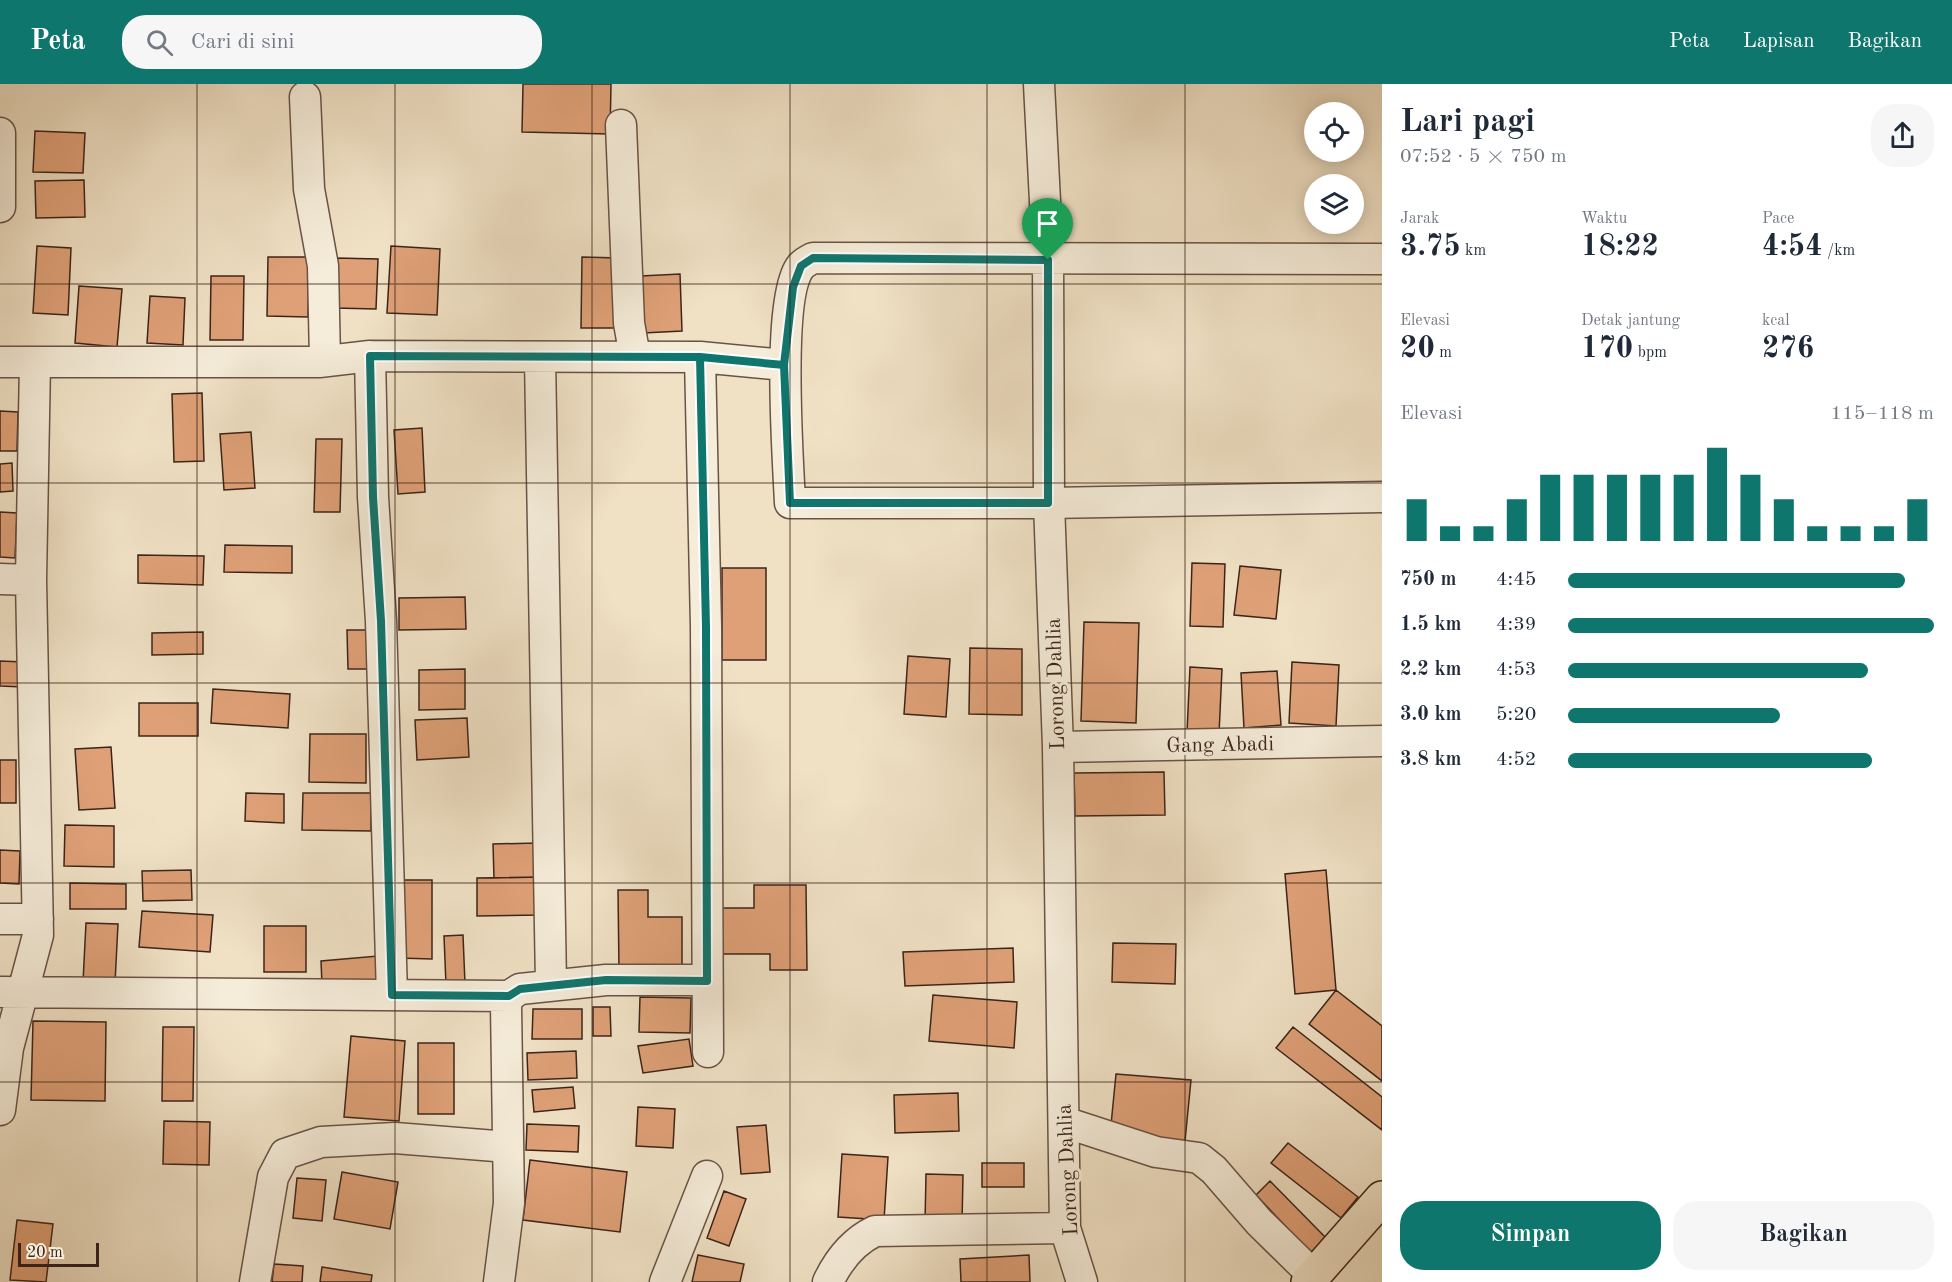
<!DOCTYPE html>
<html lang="id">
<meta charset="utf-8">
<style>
body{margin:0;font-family:"Old Standard TT",serif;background:#f6f6f7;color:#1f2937;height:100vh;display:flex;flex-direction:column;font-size:22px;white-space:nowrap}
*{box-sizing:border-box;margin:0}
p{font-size:20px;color:#747a83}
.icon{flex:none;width:33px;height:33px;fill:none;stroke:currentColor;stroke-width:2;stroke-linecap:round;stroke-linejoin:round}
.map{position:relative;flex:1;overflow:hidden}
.sheet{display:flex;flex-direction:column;background:#fff;width:570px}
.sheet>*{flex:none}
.controls{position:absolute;left:1304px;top:18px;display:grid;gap:12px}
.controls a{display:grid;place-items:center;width:60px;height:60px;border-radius:50%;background:#fff;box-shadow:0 3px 15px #0003;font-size:30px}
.scale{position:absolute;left:18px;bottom:15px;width:81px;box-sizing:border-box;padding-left:6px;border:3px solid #3c241a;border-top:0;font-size:16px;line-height:21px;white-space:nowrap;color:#3c241a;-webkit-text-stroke:4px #f5ecd9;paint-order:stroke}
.pin{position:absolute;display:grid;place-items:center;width:51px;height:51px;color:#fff;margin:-62px -26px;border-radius:50% 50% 50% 0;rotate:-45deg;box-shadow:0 0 6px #0007}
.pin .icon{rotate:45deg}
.round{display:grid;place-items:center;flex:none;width:63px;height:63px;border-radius:24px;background:#f6f6f7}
.summary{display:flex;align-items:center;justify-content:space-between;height:102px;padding:0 18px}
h1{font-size:33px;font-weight:800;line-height:45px}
.figures{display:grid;grid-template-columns:repeat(3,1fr);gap:9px;height:102px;padding:6px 18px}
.figures div{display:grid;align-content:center}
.figures b{font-size:30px;font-weight:800}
.figures small{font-size:16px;font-weight:400}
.figures p{font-size:16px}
.chart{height:168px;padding:12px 18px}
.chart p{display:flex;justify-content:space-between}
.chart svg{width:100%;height:108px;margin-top:6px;stroke:#0f766e;stroke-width:6}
.cta{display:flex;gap:12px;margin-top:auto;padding:12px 18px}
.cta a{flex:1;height:69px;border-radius:24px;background:#0f766e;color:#fff;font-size:24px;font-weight:800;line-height:69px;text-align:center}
.cta a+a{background:#f6f6f7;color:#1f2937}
ul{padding:0 18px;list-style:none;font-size:20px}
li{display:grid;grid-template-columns:96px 72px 1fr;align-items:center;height:45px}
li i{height:15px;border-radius:8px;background:#0f766e}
header{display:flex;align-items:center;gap:36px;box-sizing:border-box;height:84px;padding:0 30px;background:#0f766e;color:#fff}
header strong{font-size:28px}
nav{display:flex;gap:33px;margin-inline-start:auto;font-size:21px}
.search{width:420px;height:54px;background:#f6f6f7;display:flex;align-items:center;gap:15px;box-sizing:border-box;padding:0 21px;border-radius:24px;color:#747a83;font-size:22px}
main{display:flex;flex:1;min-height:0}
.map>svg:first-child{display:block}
</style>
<header>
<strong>Peta</strong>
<div class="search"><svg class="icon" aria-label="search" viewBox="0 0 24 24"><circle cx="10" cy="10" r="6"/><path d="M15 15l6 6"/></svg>Cari di sini</div>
<nav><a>Peta</a><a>Lapisan</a><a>Bagikan</a></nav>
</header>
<main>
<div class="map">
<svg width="1382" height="1198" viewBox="0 0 1382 1198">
<rect width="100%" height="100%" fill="#f0e1c5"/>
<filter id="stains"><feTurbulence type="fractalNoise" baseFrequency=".00333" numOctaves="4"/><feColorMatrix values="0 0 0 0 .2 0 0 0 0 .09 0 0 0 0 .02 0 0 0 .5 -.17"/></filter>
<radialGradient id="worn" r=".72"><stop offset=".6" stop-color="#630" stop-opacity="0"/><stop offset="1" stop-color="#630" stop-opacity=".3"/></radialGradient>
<!-- building -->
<path fill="#dfa077" stroke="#3c241a" stroke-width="1.5" d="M523,0H611L610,50L522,48Z
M35,47L85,49L83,89L33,88Z
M84,96L85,133L36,134L35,97Z
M37,162L71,164L68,231L33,229Z
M391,162L440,165L437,231L387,229Z
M268,173H309L308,233L267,232Z
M582,173L619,174L618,244H581Z
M336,174L378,175L376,225L335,224Z
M680,190L682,247L643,249L641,192Z
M211,192H244L243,256H210Z
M79,202L122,205L117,263L75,259Z
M150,212L185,214L183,261L147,259Z
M202,309L204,377L174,378L172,310Z
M0,327L18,328L17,367H0Z
M422,344L425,408L398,410L394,346Z
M251,348L255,404L224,406L220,350Z
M316,355H342L340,428H314Z
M12,379L13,407L0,408V380Z
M0,428L17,429L15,474L0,473Z
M225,461L292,462V489L224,488Z
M138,471L204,472L203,501L138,499Z
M1192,479L1225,480L1223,543L1190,542Z
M1240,482L1281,486L1276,535L1234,531Z
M722,484H766V576H722Z
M465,513L466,545L399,546V514Z
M1084,538L1139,539L1136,639L1081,637Z
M347,546H374V585H348Z
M203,548V570L152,571V549Z
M970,564L1022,565V631L969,630Z
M908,572L950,575L946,633L904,630Z
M0,577L24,578L23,603L0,602Z
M1292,578L1339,581L1336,642L1289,639Z
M1190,583L1222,585L1219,650L1187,648Z
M465,585V625L419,626V586Z
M1277,587L1281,641L1244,644L1241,589Z
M213,605L290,610L288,644L211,639Z
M139,619H198V652H139Z
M467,634L469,673L417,676L415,636Z
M310,650H366V699L309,698Z
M111,663L115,724L79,726L75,665Z
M0,676H16V719H0Z
M1164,688L1165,731L1075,732L1074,689Z
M246,709L284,710V739L245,737Z
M303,709H371V747L302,746Z
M65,741L114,742V783L64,782Z
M538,759L539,793L494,794L493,760Z
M0,766L20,767L19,800L0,799Z
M191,786L192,816L143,817L142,787Z
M1326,786L1336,906L1295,910L1285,790Z
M542,793V831L477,832V794Z
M399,796H432V875L398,874Z
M70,799L126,800V825H70Z
M754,801H806L807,886H770V870H719V824H754Z
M618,806H648V833H682V885L619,886Z
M142,827L213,831L210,868L139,863Z
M86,839L118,840L115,899L83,898Z
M264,842H306V888H264Z
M463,851L465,900L446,901L444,852Z
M1113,859L1176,860L1175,900L1112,898Z
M1013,864L1014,898L905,902L903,868Z
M378,872L380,896L322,901L321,877Z
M1336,906L1382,942V997L1309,940Z
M933,911L1017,918L1014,964L929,957Z
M640,913L691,914L690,949L639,948Z
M593,923H610L611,952H593Z
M533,925H582V955H532Z
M33,937L106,938L105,1017L31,1016Z
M163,943H194L193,1017H162Z
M1293,943L1382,1013V1046L1276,964Z
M351,952L405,957L399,1037L344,1033Z
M689,955L693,982L643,989L638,962Z
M418,959H454V1030H418Z
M576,967L577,994L528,996L527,969Z
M1116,990L1191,996L1185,1057L1110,1051Z
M573,1003L575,1024L534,1028L532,1006Z
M958,1009L959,1047L895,1049L894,1011Z
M638,1023L675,1025L673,1064L636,1062Z
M164,1037L210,1038L209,1081L163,1080Z
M527,1040L579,1042L578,1068L526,1066Z
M766,1041L770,1088L741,1090L737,1043Z
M1288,1059L1358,1113L1341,1134L1271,1079Z
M842,1070L888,1073L884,1136L838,1133Z
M530,1076L627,1088L620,1148L523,1136Z
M982,1079H1024V1103H982Z
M342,1088L398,1098L390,1145L334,1135Z
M926,1090L963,1091L962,1140L925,1139Z
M297,1094L326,1096L322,1137L293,1134Z
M1270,1097L1326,1154L1311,1169L1256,1111Z
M724,1107L746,1115L729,1162L707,1154Z
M17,1136L53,1140L46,1198L10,1196Z
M698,1171L744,1180L740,1198H692Z
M1029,1171L1030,1198H961L960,1175Z
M274,1180L303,1182L302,1198H272Z
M322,1183L372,1191L371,1198H320Z"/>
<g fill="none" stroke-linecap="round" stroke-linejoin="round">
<defs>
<path id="minor" d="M1039,0L1048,176L1049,419L1058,663L1065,1144L1082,1198
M305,13L309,105L323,182L325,277
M621,41L629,239L635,273
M0,49V123
M1382,175L813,174C809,176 804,179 801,182C776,212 788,375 790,419H1049L1382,413
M370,272L373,413L381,537L392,911
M700,273L706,543L708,968
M540,274L551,900
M0,278H35
M0,495L31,496
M1058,663L1382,657
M0,835H38
M0,908L509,912
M0,1026L8,964L38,851L31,496L35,278H319L370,272L700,273L784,281
M1064,1038L1156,1068L1199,1074L1214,1086L1259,1138L1314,1192
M255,1198L273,1093L285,1070L321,1058L395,1054L508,1063
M499,1198L509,1119L506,921L509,912L520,905L606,896H707
M665,1198L707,1092
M828,1198C838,1177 854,1157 875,1147L1065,1144"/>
<path id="primary" d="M1308,1198L1382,1114"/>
</defs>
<!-- minor casing -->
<use href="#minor" stroke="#695345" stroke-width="33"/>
<!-- primary casing -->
<use href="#primary" stroke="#3c241a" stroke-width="36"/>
<!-- minor -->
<use href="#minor" stroke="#f5ecd9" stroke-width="30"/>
<!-- primary -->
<use href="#primary" stroke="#f0e1c5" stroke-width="33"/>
</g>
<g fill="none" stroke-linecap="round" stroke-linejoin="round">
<defs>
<path id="route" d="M1048,176L813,174L801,182L793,203L784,281L700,273L370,272L373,413L381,537L392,911L509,912L520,905L606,896L707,897L706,543L700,273L784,281L790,419H1048V176"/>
</defs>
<!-- route casing -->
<use href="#route" stroke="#fff" stroke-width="12"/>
<!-- route -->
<use href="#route" stroke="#0f766e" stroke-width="8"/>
</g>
<!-- grid -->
<path fill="none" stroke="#3c241a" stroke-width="1.5" stroke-opacity="0.55" d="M197,0V1198M395,0V1198M592,0V1198M790,0V1198M987,0V1198M1185,0V1198M0,200H1382M0,399H1382M0,599H1382M0,799H1382M0,998H1382"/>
<g text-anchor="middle" stroke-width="6" stroke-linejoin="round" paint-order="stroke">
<!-- street labels -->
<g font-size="21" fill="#3c241a" stroke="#f5ecd9">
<text transform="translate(1055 600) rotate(-92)" y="7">Lorong Dahlia</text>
<text transform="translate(1220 660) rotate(-1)" y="7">Gang Abadi</text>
<text transform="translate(1067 1086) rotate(-93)" y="7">Lorong Dahlia</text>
</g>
</g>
<rect width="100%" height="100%" filter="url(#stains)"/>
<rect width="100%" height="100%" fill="url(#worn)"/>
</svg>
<div class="controls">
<a><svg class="icon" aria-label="locate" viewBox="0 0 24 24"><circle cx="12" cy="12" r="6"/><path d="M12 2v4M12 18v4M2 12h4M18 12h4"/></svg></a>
<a><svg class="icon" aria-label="layers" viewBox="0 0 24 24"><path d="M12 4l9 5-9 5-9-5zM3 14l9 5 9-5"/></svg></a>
</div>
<div class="scale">20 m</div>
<div class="pin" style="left:1048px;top:176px;background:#1e9e55"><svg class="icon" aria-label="arrive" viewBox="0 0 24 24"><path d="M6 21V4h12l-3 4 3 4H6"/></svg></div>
</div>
<section class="sheet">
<div class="summary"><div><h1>Lari pagi</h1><p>07:52 · 5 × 750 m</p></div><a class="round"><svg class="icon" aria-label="share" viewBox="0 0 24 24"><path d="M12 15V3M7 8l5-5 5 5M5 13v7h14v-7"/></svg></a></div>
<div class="figures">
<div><p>Jarak</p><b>3.75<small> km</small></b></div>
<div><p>Waktu</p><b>18:22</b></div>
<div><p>Pace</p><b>4:54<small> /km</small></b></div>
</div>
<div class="figures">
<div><p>Elevasi</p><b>20<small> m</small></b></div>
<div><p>Detak jantung</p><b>170<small> bpm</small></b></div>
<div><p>kcal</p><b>276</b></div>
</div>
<div class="chart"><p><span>Elevasi</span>115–118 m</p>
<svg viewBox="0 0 160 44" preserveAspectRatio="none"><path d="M5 44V27M15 44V38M25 44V38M35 44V27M45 44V17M55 44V17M65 44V17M75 44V17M85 44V17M95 44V6M105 44V17M115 44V27M125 44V38M135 44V38M145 44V38M155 44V27"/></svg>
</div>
<ul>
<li><b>750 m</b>4:45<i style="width:92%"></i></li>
<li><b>1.5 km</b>4:39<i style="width:100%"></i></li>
<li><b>2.2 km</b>4:53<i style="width:82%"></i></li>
<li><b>3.0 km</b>5:20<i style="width:58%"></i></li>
<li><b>3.8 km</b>4:52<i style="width:83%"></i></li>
</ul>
<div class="cta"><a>Simpan</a><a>Bagikan</a></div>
</section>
</main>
